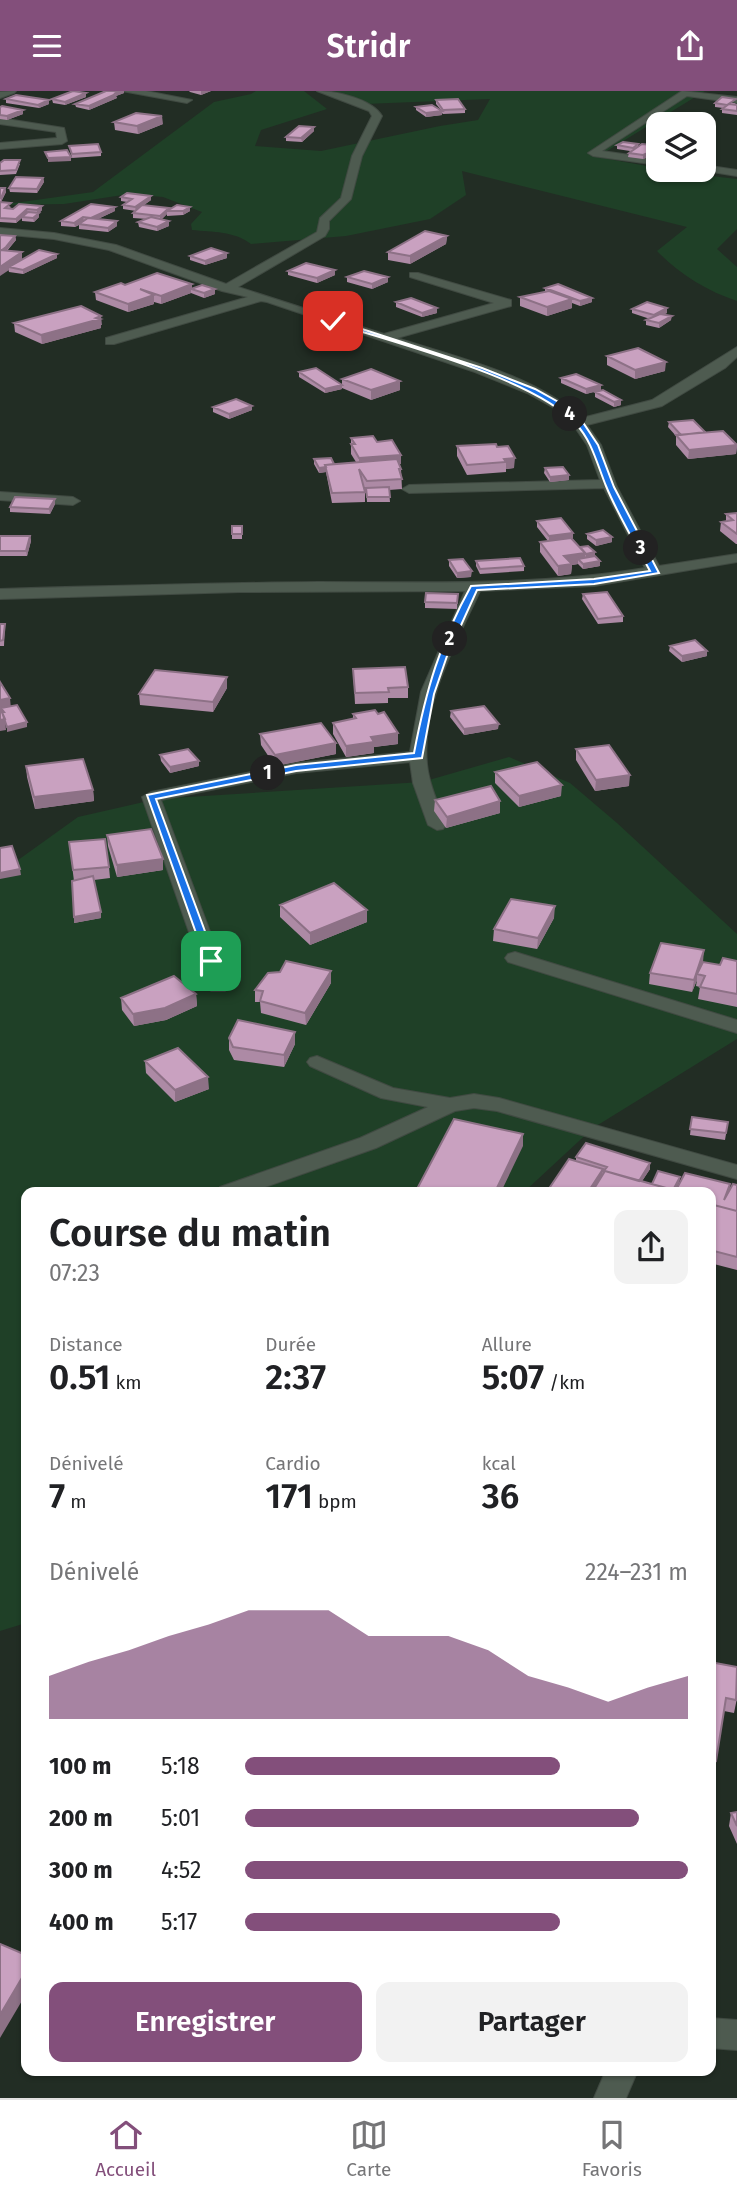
<!DOCTYPE html>
<html lang="fr">
<meta charset="utf-8">
<style>
body{margin:0;font-family:"Fira Sans",sans-serif;background:#f2f2f2;color:#202124;height:100vh;display:flex;flex-direction:column;font-size:26px;white-space:nowrap}
*{box-sizing:border-box;margin:0}
p{font-size:23px;color:#757577}
.icon{flex:none;width:38px;height:38px;fill:none;stroke:currentColor;stroke-width:2;stroke-linecap:round;stroke-linejoin:round}
.map{position:relative;flex:1;overflow:hidden}
.sheet{position:absolute;left:21px;top:1096px;width:695px;height:889px;display:flex;flex-direction:column;background:#fff;border-radius:14px;box-shadow:0 2px 5px #0004}
.sheet>*{flex:none}
.controls{position:absolute;left:646px;top:21px;display:grid;gap:14px}
.controls a{display:grid;place-items:center;width:70px;height:70px;border-radius:14px;background:#fff;box-shadow:0 2px 5px #0004;font-size:35px}
.pin{position:absolute;display:grid;place-items:center;width:60px;height:60px;color:#fff;margin:-30px;border-radius:14px;box-shadow:0 4px 10px #0006}
.km{position:absolute;width:35px;height:35px;margin:-18px;border-radius:50%;background:#222;color:#fff;font-size:19px;line-height:35px;text-align:center}
.round{display:grid;place-items:center;flex:none;width:74px;height:74px;border-radius:14px;background:#f2f2f2}
.head{display:flex;align-items:center;justify-content:space-between;height:119px;padding:0 28px}
h1{font-size:38px;font-weight:600;line-height:52px}
.metrics{display:grid;grid-template-columns:repeat(3,1fr);gap:10px;height:119px;padding:7px 28px}
.metrics div{display:grid;align-content:center}
.metrics b{font-size:35px;font-weight:600}
.metrics small{font-size:19px;font-weight:400}
.metrics p{font-size:19px}
.chart{height:196px;padding:14px 28px}
.chart p{display:flex;justify-content:space-between}
.chart svg{width:100%;height:126px;margin-top:7px;fill:#834f7b;opacity:.7}
.action{display:flex;gap:14px;margin-top:auto;padding:14px 28px}
.action a{flex:1;height:80px;border-radius:14px;background:#834f7b;color:#fff;font-size:28px;font-weight:600;line-height:80px;text-align:center}
.action a+a{background:#f2f2f2;color:#202124}
ul{padding:0 28px;list-style:none;font-size:23px}
li{display:grid;grid-template-columns:112px 84px 1fr;align-items:center;height:52px}
li i{height:18px;border-radius:9px;background:#834f7b}
header{display:flex;justify-content:space-between;align-items:center;height:91px;padding:0 28px;background:#834f7b;color:#fff;font-size:32px;font-weight:600}
.menu{display:flex;justify-content:space-around;align-items:center;height:98px;border-top:2px solid #e0e0e0;background:#fff;font-size:19px;color:#757577}
.menu a{display:grid;justify-items:center;gap:4px}
.menu .selected{color:#834f7b}
.map>svg:first-child{display:block}
</style>
<header><svg class="icon" aria-label="menu" viewBox="0 0 24 24"><path d="M4 6h16M4 12h16M4 18h16"/></svg>Stridr<svg class="icon" aria-label="share" viewBox="0 0 24 24"><path d="M12 15V3M7 8l5-5 5 5M5 13v7h14v-7"/></svg></header>
<div class="map">
<svg width="737" height="2007" viewBox="0 0 737 2007">
<rect width="100%" height="100%" fill="#222d24"/>
<!-- green -->
<path fill="#1f4027" d="M256,0H304L327,18L261,39L255,55L321,60L440,35L478,29L490,8L364,13L330,0H705L597,66L658,77V79L737,88V138L717,158L737,176V210C707,200 679,183 657,160L687,136L462,80L466,104L430,128L346,145L251,153C234,140 213,141 192,139L191,133L202,121L163,106L129,103L64,113L0,114L93,101L214,11L251,3Z
M509,666L570,692L617,732L737,843V948L593,1037L524,1101H26V1532L0,1540V782L78,726L157,708L422,691Z"/>
<g fill="none" stroke-linecap="round" stroke-linejoin="round">
<defs>
<path id="minor" d="M16,0L14,2L0,7V1Z
M122,0H146L192,9L187,12Z
M317,0C337,0 372,8 382,25L362,65L351,108L329,130V138L325,145L238,196L384,243L494,212L410,186V182H418L511,209V215L397,247C459,267 532,283 582,327L652,309L737,256V266L725,277L662,315L587,334L601,354L617,396L659,475L737,463V471L594,495L480,500C456,552 421,613 427,673C429,694 439,714 446,734L443,738L437,739L428,734L413,692L410,671L296,682L161,709L221,870L228,896L225,900H211L208,896L142,706L151,701L296,672L410,661L421,601L465,500L240,501L0,508V498C106,495 212,492 318,491C427,491 537,495 645,477L604,397L409,402L402,398L409,394L600,389L587,354L574,335L554,317L527,302L475,281L267,211L261,210L114,253H106V247L248,206L222,200L109,159L54,148L0,143V137L54,142L116,154L226,193L317,141L320,127L341,107L352,65L372,25L369,20Z
M682,0L737,6V12L687,5L602,60L658,68V74L593,65L588,62Z
M0,27L64,37L67,50L62,53L0,58V52L57,47L56,41L0,33Z
M704,74L737,79V85L700,79H704Z
M0,401L73,406L80,410L73,414L0,409Z
M515,861L737,929V942L508,871L505,867L508,863Z
M317,965L393,997L450,1007L474,1003L499,1007L737,1074V1088L497,1020L474,1017L455,1020L376,1057L251,1101H217L220,1096L360,1047L428,1016L381,1007L310,975L307,971L310,967Z
M710,1927L737,1929V1959L710,1957Z
M606,1979H638L626,2007H594Z"/>
</defs>
<!-- minor casing -->
<use href="#minor" stroke="#404a42" stroke-width="2"/>
<!-- minor -->
<use href="#minor" fill="#4e5b50" fill-rule="evenodd"/>
</g>
<!-- wall -->
<path fill="#ad8aa5" d="M106,0H124V2L116,5L117,7L89,19L76,16L75,13Z
M189,0H211L201,4L190,1Z
M86,2V6L65,14L53,12L52,8Z
M6,8L49,9V13L39,17L6,12Z
M436,9L465,18V22L443,23L442,22V24L426,26L416,19V16L441,19L436,13Z
M715,12H736L733,14H737V24L722,22V18L723,17L715,16Z
M0,16L23,23L7,29L0,28Z
M114,31L163,33L138,43L115,39Z
M314,36V40L302,51L286,50V46Z
M658,50V71L648,69V66L643,68L628,66L629,62L630,60L617,58V54L638,53V55L652,54Z
M69,55L101,61V65L72,67Z
M0,72L20,73L16,83L0,84Z
M43,87L44,91L37,102L10,101L9,97Z
M0,97H5L6,101L1,111L11,116L9,118L42,119L39,122V126L34,131L22,130V127L16,132L0,131Z
M151,105V109L144,114L169,119L190,120L183,124L167,125V123L161,129L169,135L157,140L139,136L138,131L147,128L133,127V122L136,120L123,118V114L127,111L121,110V106Z
M115,120L98,128L117,135L108,141L79,138V134L75,136L61,135V130Z
M0,144L15,145L16,149L7,160L22,168L57,163V167L23,183L9,181Z
M447,145L446,153L410,173L388,169V161Z
M227,162V167L205,174L190,169V165Z
M335,179V184L317,192L288,184V180Z
M347,186L388,191L372,198L347,191Z
M192,193V198H215V203L204,207L191,202L161,213L154,211V213L128,221L96,209L95,201L125,194Z
M545,197L592,207V211L580,215L572,212V217L547,225L520,215V206L545,201Z
M396,211L437,222L422,226L396,216Z
M632,218L667,222L663,223L671,229L659,237L646,234V229L650,228L632,222Z
M14,232L102,234H101V237L42,253L15,241Z
M607,265L665,280L635,288L607,274Z
M299,281L342,293V288L400,299L371,309L342,297V298L325,302L299,286Z
M561,287L601,294V299L586,303L561,292Z
M595,301L621,309V314L614,316L595,306Z
M213,316L252,319L229,328L213,321Z
M669,331L705,341L737,354L736,363L688,368L676,354V345L668,336Z
M351,347L377,351L401,373H399L401,378L402,398L389,399L390,411H367L366,399L363,394L365,401V411L332,412L326,381L319,382L314,373V368L334,373L356,371L351,363Z
M457,355L497,356L514,377L506,378V381L467,384L457,365Z
M545,377L569,384V389L550,391L544,382Z
M55,408V413L50,423L10,421V416Z
M737,422V453H736L720,440L721,431L726,430V423Z
M537,430L573,442V447H572L580,456L595,461V465L600,475L583,478L578,473L572,474L571,483L558,485L540,461V451L548,450L537,436Z
M232,435H242V448H232Z
M587,443L612,446V451L596,455L587,448Z
M0,445H30L31,450L27,465H0Z
M449,469L471,486L457,487L449,475Z
M476,470L524,475V480L480,483L476,475Z
M458,503L457,518L425,517V511Z
M583,503L623,525V531L598,533L582,508Z
M0,533H5L4,555H0Z
M670,555L707,565L682,571L669,560Z
M353,578L408,596V607H388V612L355,613Z
M227,597L213,621L140,614L139,603Z
M451,620L498,638L464,644L450,626Z
M353,623L398,653L374,656V662L346,666L333,643V632L353,628Z
M260,643L336,652V663L275,675L261,654Z
M576,658L629,695L595,700L576,669Z
M160,664L199,675L170,682L161,670Z
M26,675L93,699L94,710L35,718L27,686Z
M495,681L561,705L519,716L495,692Z
M435,709L500,722L446,737L434,720Z
M107,744L163,779L117,786L108,755Z
M69,751L109,776L110,787L94,789L101,827L74,832V790Z
M280,814L367,831L310,854L280,826Z
M554,827L537,858L493,850L494,838Z
M737,870V916L698,908L700,896L696,895L697,889L692,901L649,893L650,882L703,871L720,874Z
M331,892L306,934L261,922L260,911H255V899Z
M196,903L197,915L166,929L134,935L122,919L121,907Z
M229,947L295,953L284,976L234,969L229,959Z
M145,970L209,998L175,1011L146,982Z
M692,1026L728,1031L725,1049L690,1044Z
M576,1066L650,1078L642,1090L652,1093L680,1086L679,1092L592,1101H548L576,1070Z
M730,1093L729,1099L737,1094V1179L710,1172V1101Z
M710,1571L737,1607L734,1622L724,1620L714,1683H710Z
M737,1721V1753L729,1735L731,1722Z"/>
<!-- shaded-wall -->
<path fill="#8d7186" d="M120,0H124V2L116,5L117,7L89,19V15Z
M201,0H211L201,4Z
M86,2V6L65,14V11Z
M49,9V13L39,17L38,14Z
M23,19V23L7,29V25Z
M442,20V24L426,26V22Z
M162,25L163,33L138,43L137,35Z
M314,36V40L302,51L301,47Z
M658,58V62L643,68V64Z
M71,66V70L48,71V67Z
M43,87L44,91L37,102V98Z
M5,97L6,101L1,111V107Z
M151,105V109L136,120L135,116Z
M42,115V119L39,122V126L34,131L33,127L37,123V119Z
M115,116V120L91,131V127Z
M190,116V120L183,124V120Z
M169,117V120H167V123L160,129V125Z
M27,118L28,123L22,126V127L16,132V128Z
M83,126L84,130L75,136L74,132Z
M117,130V135L108,141V137Z
M169,130V135L157,140V136Z
M15,145L16,149L6,160H0Z
M447,145L446,153L410,173V165Z
M22,161V170L9,176V179L0,185V176Z
M227,162V167L205,174V170Z
M57,163V167L23,183V179Z
M335,179V184L317,192V187Z
M388,186V191L372,198V193Z
M192,193V199L191,198V202L161,213V205Z
M215,198V203L204,207V202Z
M154,204V213L128,221V213Z
M592,207V211L580,215V210Z
M572,208V217L547,225V216Z
M437,217V222L422,226V222Z
M667,217V222L654,229V224Z
M101,225L102,234H101V237L42,253L41,244Z
M672,225L671,229L659,237V232Z
M666,271L665,280L635,288V279Z
M400,290V299L371,309V299Z
M342,294V298L325,302V298Z
M601,294V299L586,303V298Z
M621,309V314L614,316V311Z
M252,315V319L229,328V323Z
M737,354L736,363L688,368L689,359Z
M401,364V373L359,377V367Z
M515,367L514,377L506,378V371L504,368Z
M326,376V381L319,382V377Z
M569,384V389L550,391V386Z
M55,408V413L50,423L49,418Z
M573,442V447L549,450V445Z
M30,445L31,450L27,465L26,460Z
M612,446V451L596,455V449Z
M595,461V467L585,469L586,463Z
M585,462V472L578,468V473L572,474L571,483L558,485V475L564,465Z
M600,470V475L583,478V473Z
M472,480L471,486L457,487V482Z
M707,560V565L682,571V565Z
M227,586V597L213,621V611Z
M10,607L11,618L1,617L2,619L0,620V609Z
M5,628L6,639L0,640V629Z
M27,631V636L7,641V636Z
M499,633L498,638L464,644V638Z
M398,642V653L374,656V662L346,666V655L371,646Z
M336,652V663L275,675V664Z
M199,670V675L170,682V676Z
M630,684L629,695L595,700L596,689Z
M562,694L561,705L519,716V705Z
M93,699L94,710L35,718L34,706Z
M500,710V722L446,737L447,726Z
M163,768V779L117,786V774Z
M20,778L21,784L0,788V782Z
M555,815L554,827L537,858L538,847Z
M367,819V831L310,854V842Z
M101,821V827L74,832V826Z
M704,859L703,871L697,883V889L692,901L694,889Z
M331,880V892L306,934L305,922Z
M196,903L197,915L166,929L134,935L133,923Z
M295,941V953L284,976V964Z
M208,986L209,998L175,1011V999Z
M523,1043V1055L501,1101H495Z
M650,1072V1078L637,1098V1091Z
M603,1078L602,1085L592,1101H588Z
M680,1086L679,1092L675,1101H672Z
M26,1880V1903L0,1947V1924Z"/>
<!-- building -->
<path fill="#c9a1c0" stroke="#8d7186" stroke-width="2" d="M73,0L86,2L65,11L52,8Z
M106,0H120L114,3H116L89,15L75,13Z
M16,4L49,9L38,14L6,8Z
M722,6L736,8L727,14L715,12Z
M458,8L465,18L443,19L436,9Z
M729,13L737,14V20L722,18Z
M432,14L442,20L426,22L416,16Z
M2,15L23,19L7,25L0,24V16Z
M136,22L162,25L137,35L114,31Z
M299,35L314,36L301,47L286,46Z
M658,50V58L643,64L629,62L642,53L652,54Z
M623,51L638,53L633,57L617,54Z
M98,53L101,61L72,63L69,55Z
M67,59L71,66L48,67L45,61Z
M658,59V67L648,65Z
M4,69H20L16,79L0,80V72Z
M16,86L43,87L37,98L9,97Z
M0,97H5L1,107H0Z
M127,102L151,105L135,116L123,114L132,108L121,106Z
M0,111L11,112L5,117L13,118L19,113L42,115L37,119L27,118L16,128L0,127Z
M91,113L115,116L91,127L83,126L74,132L61,130Z
M142,114L169,117L160,125L133,122Z
M177,114L190,116L183,120H167Z
M28,121L39,122L33,127L22,126Z
M151,126L169,130L157,136L138,131Z
M88,127L117,130L108,137L79,133Z
M425,140L447,145L410,165L388,161Z
M0,144L15,145L6,156L2,159H0Z
M211,157L227,162L205,170L190,165Z
M0,159L22,161L0,176Z
M39,159L57,163L23,179L9,176Z
M306,172L335,179L317,187L288,180Z
M364,180L388,186L372,193L347,186Z
M157,182L192,193L161,205L140,198L154,204L128,213L95,201L121,192L125,194Z
M558,193L592,207L580,210L545,197Z
M202,194L215,198L204,202L191,198Z
M549,200L572,208L547,216L520,206Z
M411,207L437,217L422,222L396,211Z
M647,211L667,217L654,224L632,218Z
M81,215L101,225L96,227L100,228L41,244L14,232Z
M660,223L672,225L659,232L646,229Z
M638,257L666,271L635,279L607,265Z
M316,277L342,294L325,298L299,281Z
M371,278L400,290L371,299L342,288Z
M576,283L601,294L586,298L561,287Z
M603,299L621,309L614,311L595,301Z
M236,308L252,315L229,323L213,316Z
M693,329L705,341L681,344L669,331Z
M723,340L737,354L689,359L676,344Z
M373,345L377,351L392,349L401,364L359,367L351,353H355L351,347Z
M496,353L497,356L508,355L515,367L504,368L506,371L467,374L457,355Z
M331,367L334,373L325,374L326,376L319,377L314,368Z
M397,368L401,378H399L402,388L367,390L359,378L365,401L332,402L325,374Z
M563,376L569,384L550,386L545,377Z
M389,396L390,406H367L366,397Z
M15,406L55,408L49,418L10,416Z
M737,422V443L721,431L733,429L726,423Z
M561,427L573,442L549,445L537,430Z
M232,435H242V443H232Z
M603,439L612,446L596,449L587,443Z
M0,445H30L26,460H0Z
M571,447L585,462L564,465L572,473L558,475L540,451Z
M588,455L595,461L586,463L580,456Z
M595,465L600,470L583,473L578,468Z
M520,467L524,475L480,478L476,470Z
M463,468L472,480L457,482L449,469Z
M607,501L623,525L598,528L583,503Z
M426,502L458,503L457,512L425,511Z
M0,533H5L3,549L0,550Z
M695,549L707,560L682,565L670,555Z
M405,576L408,596L388,597L389,601L355,602L353,578Z
M155,579L227,586L213,611L139,603Z
M0,591L10,607L0,609Z
M17,614L27,631L7,636L2,621H4L1,617Z
M484,615L499,633L464,638L451,620Z
M0,617L5,628L0,629Z
M375,619L378,623L384,621L398,642L371,646L374,651L346,655L333,632L356,627L353,623Z
M321,632L336,652L275,664L260,643Z
M609,654L630,684L596,689L576,658Z
M188,658L199,670L170,676L160,664Z
M83,668L93,699L34,706L26,675Z
M537,671L562,694L519,705L495,681Z
M491,695L500,710L447,726L435,709Z
M151,738L163,768L117,774L107,744Z
M105,748L109,776L73,779L69,751Z
M12,755L20,778L0,782V757Z
M93,785L101,821L74,826L72,790Z
M334,792L367,819L310,842L280,814Z
M511,808L555,815L538,847L494,838Z
M661,852L704,859L694,889L650,882Z
M723,867L737,870V903L700,896L705,885L697,883L703,871L720,874Z
M286,870L331,880L305,922L260,910L263,900L255,899L268,882L280,881Z
M174,885L196,903L165,917L133,923L121,907Z
M238,929L295,941L284,964L233,956L229,947Z
M178,957L208,986L175,999L145,970Z
M692,1026L728,1031L726,1042L690,1038Z
M454,1028L523,1043L495,1101H431L417,1098Z
M586,1052L650,1072L639,1090L605,1080L603,1081L607,1076L576,1066Z
M569,1068L603,1078L588,1101H553L548,1099Z
M605,1080L666,1097L664,1101H592Z
M658,1080L680,1086L672,1101H665L666,1097L652,1093Z
M685,1082L730,1093L724,1109L733,1093L737,1094V1120L710,1113V1101H675Z
M710,1113L737,1120V1166L710,1159Z
M710,1571L737,1576L736,1609L726,1607L716,1670L710,1669Z
M737,1721V1735L731,1722Z
M0,1853L26,1864V1880L0,1924Z"/>
<!-- route -->
<path fill="#1a73e8" stroke="#fff" stroke-width="2" d="M331,228L482,277L535,298L562,313L582,330L598,354L614,396L659,482L594,493L477,499L447,565L434,603L422,667L296,680L156,708L216,870L211,873L206,870L147,704L296,674L414,662C426,599 440,551 471,495L594,488L650,480C635,452 618,424 606,395C597,373 592,350 576,333C533,286 394,252 331,231Z"/>
</svg>
<div class="controls">
<a><svg class="icon" aria-label="layers" viewBox="0 0 24 24"><path d="M12 4l9 5-9 5-9-5zM3 14l9 5 9-5"/></svg></a>
</div>
<div class="pin" style="left:211px;top:870px;background:#1e9e55"><svg class="icon" aria-label="arrive" viewBox="0 0 24 24"><path d="M6 21V4h12l-3 4 3 4H6"/></svg></div>
<div class="pin" style="left:333px;top:230px;background:#d93025"><svg class="icon" aria-label="check" viewBox="0 0 24 24"><path d="M5 12l5 5 9-10"/></svg></div>
<b class="km" style="left:268px;top:682px">1</b>
<b class="km" style="left:450px;top:548px">2</b>
<b class="km" style="left:641px;top:457px">3</b>
<b class="km" style="left:570px;top:323px">4</b>
<section class="sheet">
<div class="head"><div><h1>Course du matin</h1><p>07:23</p></div><a class="round"><svg class="icon" aria-label="share" viewBox="0 0 24 24"><path d="M12 15V3M7 8l5-5 5 5M5 13v7h14v-7"/></svg></a></div>
<div class="metrics">
<div><p>Distance</p><b>0.51<small> km</small></b></div>
<div><p>Durée</p><b>2:37</b></div>
<div><p>Allure</p><b>5:07<small> /km</small></b></div>
</div>
<div class="metrics">
<div><p>Dénivelé</p><b>7<small> m</small></b></div>
<div><p>Cardio</p><b>171<small> bpm</small></b></div>
<div><p>kcal</p><b>36</b></div>
</div>
<div class="chart"><p><span>Dénivelé</span>224–231 m</p>
<svg viewBox="0 0 160 44" preserveAspectRatio="none"><path d="M0 44V29L10 24L20 20L30 15L40 11L50 6L60 6L70 6L80 15L90 15L100 15L110 20L120 29L130 33L140 38L150 33L160 29V44z"/></svg>
</div>
<ul>
<li><b>100 m</b>5:18<i style="width:71%"></i></li>
<li><b>200 m</b>5:01<i style="width:89%"></i></li>
<li><b>300 m</b>4:52<i style="width:100%"></i></li>
<li><b>400 m</b>5:17<i style="width:71%"></i></li>
</ul>
<div class="action"><a>Enregistrer</a><a>Partager</a></div>
</section>
</div>
<nav class="menu">
<a class="selected"><svg class="icon" aria-label="home" viewBox="0 0 24 24"><path d="M3 11l9-7 9 7M6 9v11h12V9"/></svg>Accueil</a>
<a><svg class="icon" aria-label="map" viewBox="0 0 24 24"><path d="M3 6l6-2 6 2 6-2v14l-6 2-6-2-6 2zM9 4v14M15 6v14"/></svg>Carte</a>
<a><svg class="icon" aria-label="saved" viewBox="0 0 24 24"><path d="M7 4h10v16l-5-4-5 4z"/></svg>Favoris</a>
</nav>
